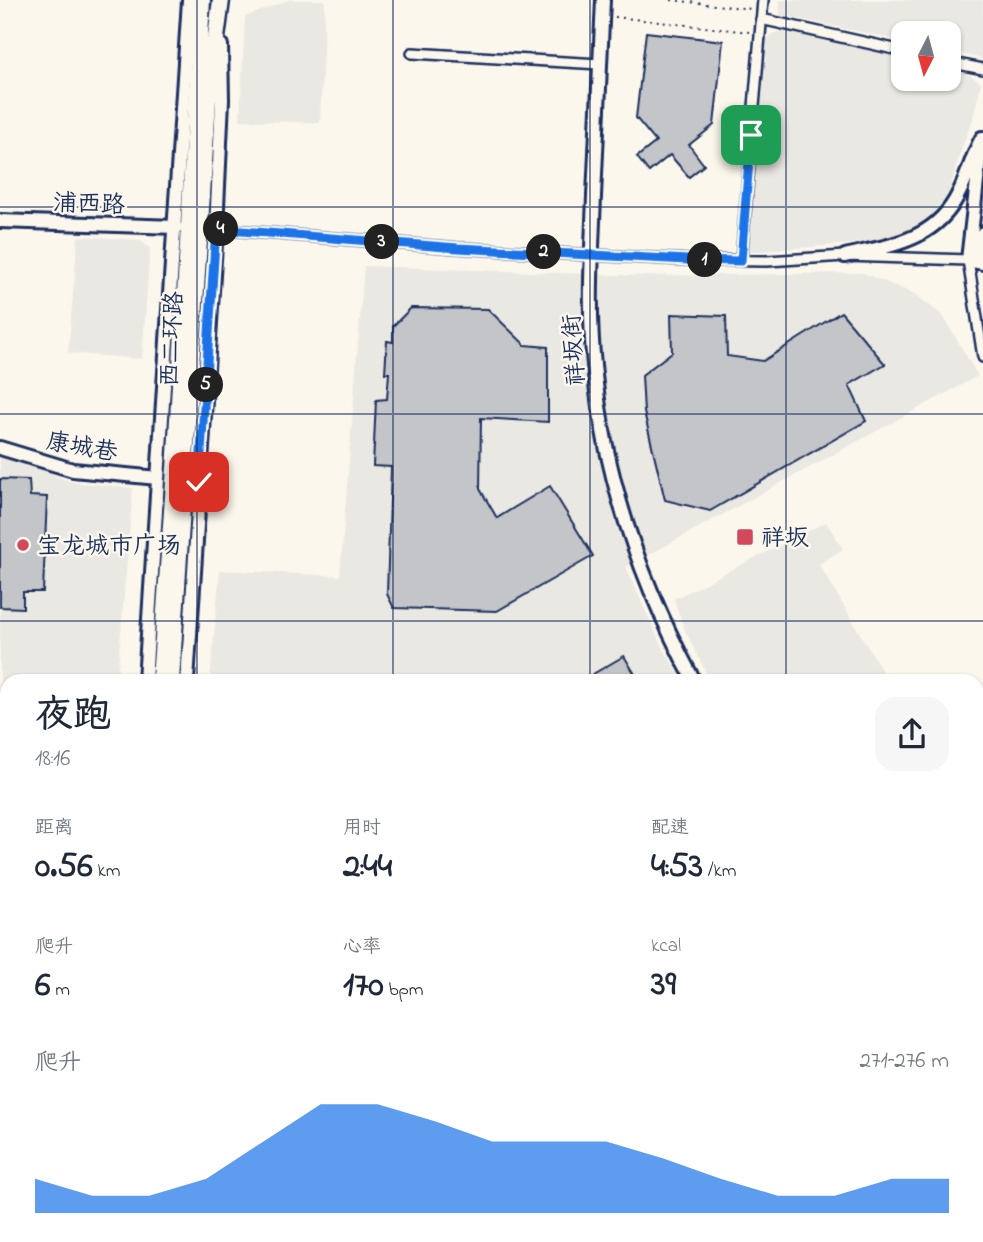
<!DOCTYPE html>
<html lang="zh">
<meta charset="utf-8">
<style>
body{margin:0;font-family:"Indie Flower","LXGW WenKai TC",sans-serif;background:#f6f6f7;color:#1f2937;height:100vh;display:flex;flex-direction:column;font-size:26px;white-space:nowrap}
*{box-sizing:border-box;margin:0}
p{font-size:23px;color:#747a83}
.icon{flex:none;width:38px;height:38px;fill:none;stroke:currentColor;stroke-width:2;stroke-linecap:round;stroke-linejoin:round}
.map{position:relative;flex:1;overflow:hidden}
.side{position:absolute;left:0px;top:674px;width:984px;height:569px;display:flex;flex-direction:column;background:#fff;border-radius:21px 21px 0 0;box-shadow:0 2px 5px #0004}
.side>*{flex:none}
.needle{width:46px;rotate:186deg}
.fabs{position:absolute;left:891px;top:21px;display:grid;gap:14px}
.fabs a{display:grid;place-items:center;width:70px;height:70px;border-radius:14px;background:#fff;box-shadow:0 2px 5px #0004;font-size:35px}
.pin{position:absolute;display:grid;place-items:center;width:60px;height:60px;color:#fff;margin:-30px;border-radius:14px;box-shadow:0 4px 10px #0006}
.km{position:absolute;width:35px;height:35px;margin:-18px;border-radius:50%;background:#222;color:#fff;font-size:19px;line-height:35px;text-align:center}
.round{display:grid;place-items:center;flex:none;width:74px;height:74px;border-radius:21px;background:#f6f6f7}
.headline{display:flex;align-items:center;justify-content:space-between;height:119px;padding:0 35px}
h1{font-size:38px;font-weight:800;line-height:52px}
.stats{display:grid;grid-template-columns:repeat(3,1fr);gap:10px;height:119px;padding:7px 35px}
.stats div{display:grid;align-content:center}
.stats b{font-size:35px;font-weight:800}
.stats small{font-size:19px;font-weight:400}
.stats p{font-size:19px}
.chart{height:196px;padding:14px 35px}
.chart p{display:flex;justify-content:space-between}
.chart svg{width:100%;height:126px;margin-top:7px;fill:#1a73e8;opacity:.7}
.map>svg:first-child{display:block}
</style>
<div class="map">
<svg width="983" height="1242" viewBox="0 0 983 1242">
<rect width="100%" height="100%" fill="#fbf7ec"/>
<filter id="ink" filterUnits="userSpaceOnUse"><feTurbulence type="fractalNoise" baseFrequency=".0143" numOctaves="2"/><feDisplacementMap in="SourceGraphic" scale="14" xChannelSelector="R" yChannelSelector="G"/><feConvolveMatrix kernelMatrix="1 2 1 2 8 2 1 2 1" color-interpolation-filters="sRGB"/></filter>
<g filter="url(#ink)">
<!-- built -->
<path fill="#eae8e2" d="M289,0H325L320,123L240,120L245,17Z
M780,0H983V59L949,51L948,33H903V41L780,15Z
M783,31L903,56V79H948L949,67L969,74L981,83L973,118L959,156L950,190L938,209L918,231L875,242L749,252L767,40L772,34Z
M78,236L141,240L150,249L142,359L68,353Z
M364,266L643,276L863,273L915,294L943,316L978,376L626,567L661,645L683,681H210L220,570L340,576Z
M0,454L72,482L133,488L117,679L123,681H7V754H0Z
M826,522L843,549L819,564L888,681H710L684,628L674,599Z
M983,817V962L976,958V819Z
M0,872L7,873V1236H120L121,1242H0Z
M793,1236H907L906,1242H793Z"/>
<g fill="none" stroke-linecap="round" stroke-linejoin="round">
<!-- river -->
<path stroke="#afb3bb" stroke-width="19" d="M0,862H7
M976,1154L983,1158"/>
</g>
<!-- building -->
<path fill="#c3c5c9" stroke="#1b2f5e" stroke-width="2" d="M646,32L723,41L714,125L689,145L704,165L689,177L670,155L649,172L637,157L656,142L636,118Z
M411,308L488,309L525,345L548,347V422L481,418L480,489L497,518L550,486L593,556L497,611L394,608L387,594L391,467L373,466L376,400L387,399L389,373H385L387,341L393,342V326Z
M841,312L885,364L849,385L866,421L710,511L665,500L644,412L642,375L672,352L671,314L726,316L727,356L763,361Z
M0,479L29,480L30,496L47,497L43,592H23V608L0,607Z
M624,656L639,681H581Z"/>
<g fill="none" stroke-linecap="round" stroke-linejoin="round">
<!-- highway-tunnel -->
<path stroke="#cecfd0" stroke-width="16" stroke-dasharray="16 8" stroke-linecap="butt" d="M0,799H7"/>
<defs>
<path id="street" d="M761,19L903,51
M412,53L600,64
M948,62L983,69
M216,229L458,248L688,260L767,261L845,256L968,260L983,357
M741,261L763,0
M976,815L983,812
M292,1236L295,1242
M386,1236L388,1242
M555,1236L556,1242
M308,1242L330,1236
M914,1242L915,1236"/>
<path id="secondary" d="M603,0C600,65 597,130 594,196C592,252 588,309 594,365C604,476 641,583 694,681
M981,146L968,260L983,263
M0,221L176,227
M845,256C891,245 936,241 959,193C968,175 972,156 982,138
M979,262L983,233
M0,448L73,470L158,478
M145,681L189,0
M187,681L216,229L222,100L221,45
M0,782L7,783
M0,815H7
M976,940L983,929
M976,959L983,948
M976,976L983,980
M191,1236L193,1242"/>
<path id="highway" d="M160,681L176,454L202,0
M171,681L208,99L221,0
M976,1091L983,1096
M976,1121L983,1124
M163,1236L164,1242
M181,1236L182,1242"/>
</defs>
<!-- street casing -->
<use href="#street" stroke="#1b2f5e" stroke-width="14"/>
<!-- secondary casing -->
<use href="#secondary" stroke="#1b2f5e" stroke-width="18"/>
<!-- highway casing -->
<use href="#highway" stroke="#1b2f5e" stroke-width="21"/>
<!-- path -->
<path stroke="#1b2f5e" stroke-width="2" stroke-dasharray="2 5" stroke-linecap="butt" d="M671,0L751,9
M615,17L749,32"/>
<!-- street -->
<use href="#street" stroke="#fbf7ec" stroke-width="9"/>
<!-- secondary -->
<use href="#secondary" stroke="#fbf7ec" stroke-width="12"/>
<!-- highway -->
<use href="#highway" stroke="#fbf7ec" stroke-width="16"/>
</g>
</g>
<g fill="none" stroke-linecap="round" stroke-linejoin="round" filter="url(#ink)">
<defs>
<path id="route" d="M199,482L216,229L458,248L688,260L741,261L751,135"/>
</defs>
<!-- route casing -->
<use href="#route" stroke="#fff" stroke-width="14"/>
<!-- route -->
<use href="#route" stroke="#1a73e8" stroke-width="9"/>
</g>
<!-- grid -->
<path fill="none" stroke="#1b2f5e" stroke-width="2" stroke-opacity="0.55" d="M197,0V681M393,0V681M590,0V681M786,0V681M0,207H983M0,414H983M0,621H983M0,828H7M976,828H983M0,1035H7M976,1035H983M197,1236V1242M393,1236V1242M590,1236V1242M786,1236V1242"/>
<!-- markers -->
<g fill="#d1495b" stroke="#fbf7ec" stroke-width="2.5">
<rect x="736" y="528" width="18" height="18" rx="3.5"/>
<circle cx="23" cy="545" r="7"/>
</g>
<g text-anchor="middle" stroke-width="5" stroke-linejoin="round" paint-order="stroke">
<!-- street labels -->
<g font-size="24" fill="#1b2f5e" stroke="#fbf7ec">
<text transform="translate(89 203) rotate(2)" y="8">浦西路</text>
<text transform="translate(171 339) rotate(-87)" y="8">西二环路</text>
<text transform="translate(573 350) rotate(-94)" y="8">祥坂街</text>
<text transform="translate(82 446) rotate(10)" y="8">康城巷</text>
</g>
<!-- poi labels -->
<g font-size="24" fill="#1b2f5e" stroke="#fbf7ec" text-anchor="start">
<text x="761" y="545">祥坂</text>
<text x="37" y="553">宝龙城市广场</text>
</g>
</g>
</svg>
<div class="fabs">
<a><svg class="needle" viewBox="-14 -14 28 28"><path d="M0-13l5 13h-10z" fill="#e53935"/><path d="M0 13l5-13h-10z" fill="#747a83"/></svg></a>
</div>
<div class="pin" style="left:751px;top:135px;background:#1e9e55"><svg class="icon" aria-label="arrive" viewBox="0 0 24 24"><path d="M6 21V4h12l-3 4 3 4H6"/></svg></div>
<div class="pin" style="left:199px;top:482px;background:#d93025"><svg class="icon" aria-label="check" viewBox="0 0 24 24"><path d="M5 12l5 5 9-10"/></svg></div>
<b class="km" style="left:705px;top:260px">1</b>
<b class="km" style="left:544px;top:252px">2</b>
<b class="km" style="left:382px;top:242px">3</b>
<b class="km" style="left:221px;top:229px">4</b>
<b class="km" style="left:206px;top:385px">5</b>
<section class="side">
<div class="headline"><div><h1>夜跑</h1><p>18:16</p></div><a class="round"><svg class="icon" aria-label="share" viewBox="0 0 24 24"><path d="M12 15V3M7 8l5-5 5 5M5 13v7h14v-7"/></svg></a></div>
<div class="stats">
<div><p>距离</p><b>0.56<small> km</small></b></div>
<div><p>用时</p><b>2:44</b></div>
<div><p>配速</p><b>4:53<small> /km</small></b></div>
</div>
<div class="stats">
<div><p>爬升</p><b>6<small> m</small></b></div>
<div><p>心率</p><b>170<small> bpm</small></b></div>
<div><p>kcal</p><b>39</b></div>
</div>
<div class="chart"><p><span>爬升</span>271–276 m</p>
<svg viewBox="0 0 160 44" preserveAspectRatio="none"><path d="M0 44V32L10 38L20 38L30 32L40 19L50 6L60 6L70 12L80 19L90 19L100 19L110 25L120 32L130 38L140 38L150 32L160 32V44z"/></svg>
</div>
</section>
</div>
